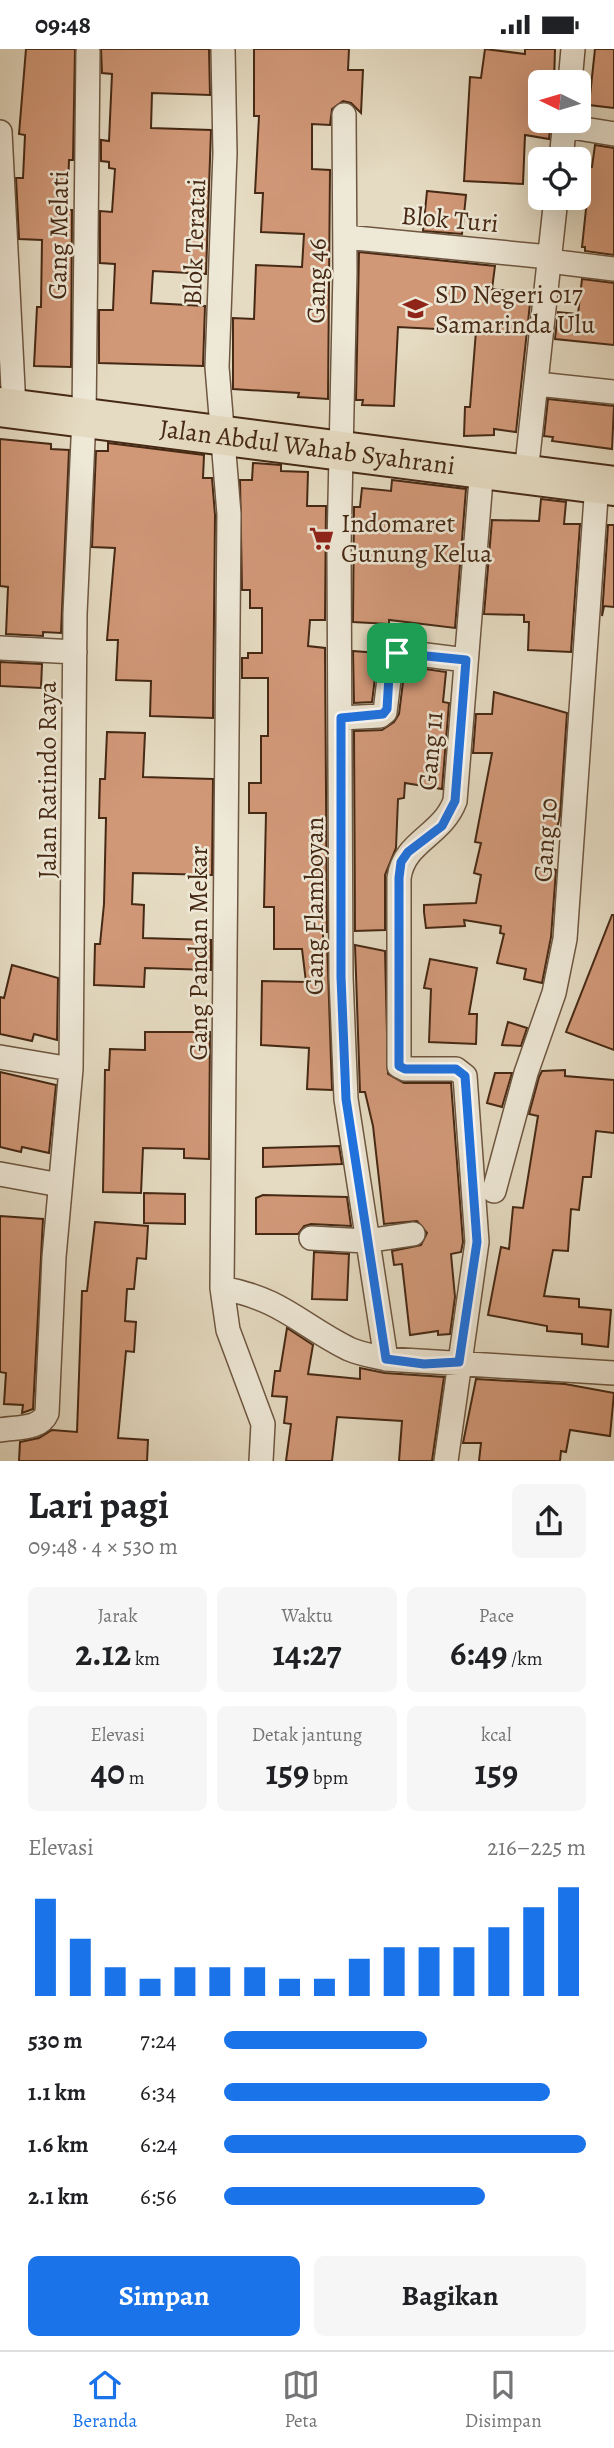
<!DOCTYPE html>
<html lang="id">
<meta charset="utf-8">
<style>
body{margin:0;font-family:Alegreya,serif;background:#f6f6f6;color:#202124;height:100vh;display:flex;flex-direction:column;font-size:26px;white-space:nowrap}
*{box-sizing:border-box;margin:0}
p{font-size:23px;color:#757577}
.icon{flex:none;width:38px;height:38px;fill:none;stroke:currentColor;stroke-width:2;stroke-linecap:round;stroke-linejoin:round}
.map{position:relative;height:1412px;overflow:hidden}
.side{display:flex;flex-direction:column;background:#fff;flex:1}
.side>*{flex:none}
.needle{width:46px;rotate:275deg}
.fabs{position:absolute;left:528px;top:21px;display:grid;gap:14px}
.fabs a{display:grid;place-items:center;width:63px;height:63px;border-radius:10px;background:#fff;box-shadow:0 7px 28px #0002;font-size:35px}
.pin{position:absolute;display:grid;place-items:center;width:60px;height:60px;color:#fff;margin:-30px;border-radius:14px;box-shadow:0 4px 10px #0006}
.round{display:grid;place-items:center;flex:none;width:74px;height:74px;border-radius:10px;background:#f6f6f6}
.head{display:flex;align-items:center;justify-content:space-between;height:119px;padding:0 28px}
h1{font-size:38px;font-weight:600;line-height:52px}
.stats{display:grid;grid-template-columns:repeat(3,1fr);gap:10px;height:119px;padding:7px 28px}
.stats div{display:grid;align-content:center;border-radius:10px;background:#f6f6f6;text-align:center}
.stats b{font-size:35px;font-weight:600}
.stats small{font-size:19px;font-weight:400}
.stats p{font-size:19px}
.chart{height:196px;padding:14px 28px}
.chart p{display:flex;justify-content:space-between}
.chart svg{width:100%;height:126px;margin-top:7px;stroke:#1a73e8;stroke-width:6}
.action{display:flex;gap:14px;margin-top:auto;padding:14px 28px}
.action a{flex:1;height:80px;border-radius:10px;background:#1a73e8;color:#fff;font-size:28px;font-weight:600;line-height:80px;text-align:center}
.action a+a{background:#f6f6f6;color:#202124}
ul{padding:0 28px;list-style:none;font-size:23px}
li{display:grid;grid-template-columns:112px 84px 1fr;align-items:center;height:52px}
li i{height:18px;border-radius:9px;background:#1a73e8}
.status{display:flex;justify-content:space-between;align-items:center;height:49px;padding:0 35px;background:#fff;direction:ltr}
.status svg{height:19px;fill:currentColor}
.menu{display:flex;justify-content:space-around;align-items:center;height:98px;border-top:2px solid #e0e0e0;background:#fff;font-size:19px;color:#757577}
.menu a{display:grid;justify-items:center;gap:4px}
.menu .active{color:#1a73e8}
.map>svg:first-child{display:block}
</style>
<div class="status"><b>09:48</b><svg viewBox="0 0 49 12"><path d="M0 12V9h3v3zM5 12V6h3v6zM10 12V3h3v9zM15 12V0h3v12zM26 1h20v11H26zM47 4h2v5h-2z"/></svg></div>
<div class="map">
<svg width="614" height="1412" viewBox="0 0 614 1412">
<rect width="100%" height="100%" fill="#e5dbc2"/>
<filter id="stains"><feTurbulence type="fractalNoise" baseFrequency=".00286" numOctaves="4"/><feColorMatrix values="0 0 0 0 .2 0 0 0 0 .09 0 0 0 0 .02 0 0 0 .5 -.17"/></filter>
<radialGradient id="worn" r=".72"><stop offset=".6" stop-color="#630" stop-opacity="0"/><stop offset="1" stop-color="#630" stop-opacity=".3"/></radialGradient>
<!-- building -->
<path fill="#d19878" stroke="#462914" stroke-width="2" d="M26,0H75L73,111H69L67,161H72L71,318L34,317L37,258H41L42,191L19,190L16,129H23L25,86L19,85Z
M101,0H209L210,46L152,44L151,79L211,81L206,225L153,222L151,254L205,257L203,317L99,314V261H113L115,215L100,214V162L112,163L115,120L109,119V113L101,112V91L109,92L112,25L102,24Z
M254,0H349L348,21H363L361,64L351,54L343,52L332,60L330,76L312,75V120L330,121L328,350L298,348L299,344L233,340V269L254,270L256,216L302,218L304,185L261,183L263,144H255L259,67H254Z
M485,0L525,5V0H555L554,33L541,32V72H551L549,90L525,86L523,135L464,132L470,28L481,29Z
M595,0H614V59L589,56Z
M595,96L614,99V206L585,202V198H582L588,141L580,140L583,117L592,118Z
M427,142L466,146L462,185L423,182Z
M359,203L495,217L492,240L531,245L516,383L494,380V386L464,387L465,358H470L476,282L398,278L394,357L362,356L363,351H356Z
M582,230L614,234V296L555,290L558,263L578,265Z
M548,350L614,357L612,400L552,392L553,388L544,387Z
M0,390L51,395V400L69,401L61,584L43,583V587L6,585L8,538L0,537Z
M108,394L204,406L203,429H212L215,466L213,669L150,667L151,632L116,631L118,591H107L115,499L92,498L96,402H108Z
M253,414L281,416V422L308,423L307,457H326L325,571H310L308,597L325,599L327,883H323V890L327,891L332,1041L307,1040L309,999L261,996L262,932L306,933L302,900H274V858H264L266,764H249V734H261V687H268V629H242V609H248V604H262V559H250V541H242L240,431H252Z
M392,431L466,440L455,579L389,571V575L353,573L354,458H360L362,439L391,442Z
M541,450L566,453L564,475H580L571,603L528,601L529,573H524V566L484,565L492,471L539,472Z
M608,476H614V558L604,557L602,567Z
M353,602L378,604L372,653L354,654Z
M0,613L42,615L41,639L0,637Z
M405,617L446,623L443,653L449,654L442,740L405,734L404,749L398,750L396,799L385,826V881L355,882L354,682L382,681L394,673L399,665Z
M494,643L567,664L560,767L550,806H553L550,819L556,821L551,888L542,934L524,930L526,920L497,914L504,885L500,884L501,877L464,871L465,877L426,879L424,863V856L476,854L481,826L474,824L481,794L475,793L492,704H473L476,665H492Z
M107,683L145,684L143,728L213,730L212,826L133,824L132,855L144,856L143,889L211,891V921L145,919L144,938L94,936L95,895H100L104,855L106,769H99L100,730H105Z
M612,866H614V1001L566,983Z
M355,896L385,902L388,1025L404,1034H451L463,1193L461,1203L451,1205L455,1248L450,1285L438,1286V1282L410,1286L402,1215L394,1216L392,1202L421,1196L427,1184L417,1172L384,1175L373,1077L365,1043H360Z
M430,910L477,919L469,965H477L476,995L429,993L431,940L424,939Z
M12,916L58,929L57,991L34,985L32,992L0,985V948L4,949Z
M508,973L527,979L521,997L502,996Z
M145,983H210L209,1110L184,1109V1100L143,1099L141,1144L103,1143L105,1021H109L110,1000L145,1001Z
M565,1021V1027L614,1031V1084L596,1082L591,1128H583L579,1161L571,1160L568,1202L553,1201L544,1247L579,1250V1258L611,1261L608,1298L582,1295V1285L547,1282V1277L488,1266L501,1198L509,1200L513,1158L523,1159L538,1067L529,1065L539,1028L542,1022Z
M0,1023L56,1036L49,1104L22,1098L21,1103L0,1098Z
M495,1024H512L502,1058L487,1054Z
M339,1097L342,1115L263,1118V1099Z
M144,1144L185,1145V1175L144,1174Z
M263,1146L347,1148L351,1177L311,1175L304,1177L298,1185H256V1149Z
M0,1167L43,1170L33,1360L22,1364L23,1356L4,1355L6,1324L0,1323Z
M95,1173L148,1177L146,1210L137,1209L134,1240H127L125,1272L136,1273L134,1303L126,1302L118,1389L148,1391L147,1412H19L20,1393L39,1389L52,1381L77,1383L82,1242H87Z
M314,1203L349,1205L347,1251L312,1250Z
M287,1279L313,1296L308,1325L360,1330V1319L385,1324L444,1328L432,1412H399L402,1372L337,1368L332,1412H286L291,1375L284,1374L287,1348L272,1347L275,1322H280Z
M476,1330L565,1335L614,1344L610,1387L570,1381L566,1403L561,1402L560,1412H479L481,1394H463Z"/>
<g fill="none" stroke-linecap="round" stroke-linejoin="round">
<defs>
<path id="street" d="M223,0L225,104L217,318L229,465L222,1239L228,1281L263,1375L261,1412
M570,33L573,0
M344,66L345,222L339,498L341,928L346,1050L386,1310
M565,77L614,85
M0,83L14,359
M561,110L565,72
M345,188L549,208
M549,212L614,220
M537,335L614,343
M526,425L556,149
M0,599L75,603
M341,669L380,667L385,663L392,606L402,603L466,611
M0,1008L71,1020L75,565L84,369L88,3
M0,1125L60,1136
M494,1142L526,1024L554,944L565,890L597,434
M311,1189L366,1192L413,1185
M222,1239C282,1250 299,1275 349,1300C360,1305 374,1307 386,1310L614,1324
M0,1381C16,1378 40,1381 47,1364L54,1208L71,1020
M446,1412L477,1193L465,1027L456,1020H405L399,1017V829C404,792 442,787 455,752L482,418"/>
<g id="highway">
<path id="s1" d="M0,358L614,437"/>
</g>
</defs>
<!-- street casing -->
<use href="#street" stroke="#6e5640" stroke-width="26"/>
<!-- highway casing -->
<use href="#highway" stroke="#462914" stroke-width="42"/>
<!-- street -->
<use href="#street" stroke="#eee8d7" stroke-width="23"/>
<!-- highway -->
<use href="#highway" stroke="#e5dbc2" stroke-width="38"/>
</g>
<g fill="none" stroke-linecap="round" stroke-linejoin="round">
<defs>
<path id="route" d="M397,604L466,611L455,752L442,777L408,803L401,813L399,829V1017L405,1020H456L465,1027L477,1193L459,1313L424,1315L386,1310L346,1050L341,928V669L383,665L387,660L390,610Z"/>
</defs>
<!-- route casing -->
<use href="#route" stroke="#fff" stroke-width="14"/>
<!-- route -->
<use href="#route" stroke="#1a73e8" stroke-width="9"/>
</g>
<!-- icons -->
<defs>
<symbol id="school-bare" viewBox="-9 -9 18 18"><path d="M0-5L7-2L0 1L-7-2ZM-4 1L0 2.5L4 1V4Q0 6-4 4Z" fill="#8f2418" stroke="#eee8d7" stroke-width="2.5" paint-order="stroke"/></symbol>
<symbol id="supermarket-bare" viewBox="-9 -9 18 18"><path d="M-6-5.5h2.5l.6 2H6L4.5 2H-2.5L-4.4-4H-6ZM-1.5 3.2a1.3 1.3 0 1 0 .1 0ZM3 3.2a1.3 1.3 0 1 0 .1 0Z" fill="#8f2418" stroke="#eee8d7" stroke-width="2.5" paint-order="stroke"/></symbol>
</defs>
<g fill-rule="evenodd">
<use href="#school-bare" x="398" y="242" width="35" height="35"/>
<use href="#supermarket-bare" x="304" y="472" width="35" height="35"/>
</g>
<g text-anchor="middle" stroke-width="5" stroke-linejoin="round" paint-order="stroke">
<!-- street labels -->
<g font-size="26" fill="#462914" stroke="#eee8d7">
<text transform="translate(450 170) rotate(5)" y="9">Blok Turi</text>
<text transform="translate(58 186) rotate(-89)" y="9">Gang Melati</text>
<text transform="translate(194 193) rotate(-88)" y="9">Blok Teratai</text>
<text transform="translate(316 232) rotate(-89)" y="9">Gang 46</text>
<text dy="9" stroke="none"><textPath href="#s1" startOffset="310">Jalan Abdul Wahab Syahrani</textPath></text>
<text transform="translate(430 702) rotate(-85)" y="9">Gang 11</text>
<text transform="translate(47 731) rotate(-90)" y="9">Jalan Ratindo Raya</text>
<text transform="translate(545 791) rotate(-86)" y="9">Gang 10</text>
<text transform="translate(314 857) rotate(-90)" y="9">Gang Flamboyan</text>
<text transform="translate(198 904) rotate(-90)" y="9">Gang Pandan Mekar</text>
</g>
<!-- poi labels -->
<g font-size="26" fill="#462914" stroke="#eee8d7" text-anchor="start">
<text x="435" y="254">SD Negeri 017<tspan x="435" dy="30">Samarinda Ulu</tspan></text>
<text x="341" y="483">Indomaret<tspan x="341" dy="30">Gunung Kelua</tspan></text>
</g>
</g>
<rect width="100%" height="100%" filter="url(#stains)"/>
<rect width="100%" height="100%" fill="url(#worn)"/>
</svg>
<div class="fabs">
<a><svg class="needle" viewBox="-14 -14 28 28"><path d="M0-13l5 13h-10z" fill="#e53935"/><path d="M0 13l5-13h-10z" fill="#757577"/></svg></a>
<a><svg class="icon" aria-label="locate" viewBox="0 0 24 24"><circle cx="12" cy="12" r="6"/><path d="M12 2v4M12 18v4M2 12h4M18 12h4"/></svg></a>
</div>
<div class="pin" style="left:397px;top:604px;background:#1e9e55"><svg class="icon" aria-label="arrive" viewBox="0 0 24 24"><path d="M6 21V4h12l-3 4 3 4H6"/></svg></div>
</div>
<section class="side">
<div class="head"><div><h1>Lari pagi</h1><p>09:48 · 4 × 530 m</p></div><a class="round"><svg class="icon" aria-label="share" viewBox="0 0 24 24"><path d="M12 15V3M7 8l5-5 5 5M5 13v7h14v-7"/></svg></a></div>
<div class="stats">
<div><p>Jarak</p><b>2.12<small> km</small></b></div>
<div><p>Waktu</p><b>14:27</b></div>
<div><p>Pace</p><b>6:49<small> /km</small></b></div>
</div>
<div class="stats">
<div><p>Elevasi</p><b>40<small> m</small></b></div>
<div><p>Detak jantung</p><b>159<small> bpm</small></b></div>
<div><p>kcal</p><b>159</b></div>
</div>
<div class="chart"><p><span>Elevasi</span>216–225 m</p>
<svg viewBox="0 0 160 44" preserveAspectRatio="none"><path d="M5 44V10M15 44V24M25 44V34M35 44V38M45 44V34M55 44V34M65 44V34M75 44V38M85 44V38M95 44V31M105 44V27M115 44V27M125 44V27M135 44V20M145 44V13M155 44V6"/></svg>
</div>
<ul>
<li><b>530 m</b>7:24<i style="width:56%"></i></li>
<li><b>1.1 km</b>6:34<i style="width:90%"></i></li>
<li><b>1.6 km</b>6:24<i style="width:100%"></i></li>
<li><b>2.1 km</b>6:56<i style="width:72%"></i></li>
</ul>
<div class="action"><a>Simpan</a><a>Bagikan</a></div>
</section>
<nav class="menu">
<a class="active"><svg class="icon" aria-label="home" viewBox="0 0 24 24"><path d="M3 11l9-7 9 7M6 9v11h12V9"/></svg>Beranda</a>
<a><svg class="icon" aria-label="map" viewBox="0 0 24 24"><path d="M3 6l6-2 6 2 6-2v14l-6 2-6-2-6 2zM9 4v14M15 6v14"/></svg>Peta</a>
<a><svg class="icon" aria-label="saved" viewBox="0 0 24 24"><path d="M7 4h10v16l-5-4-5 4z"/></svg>Disimpan</a>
</nav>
